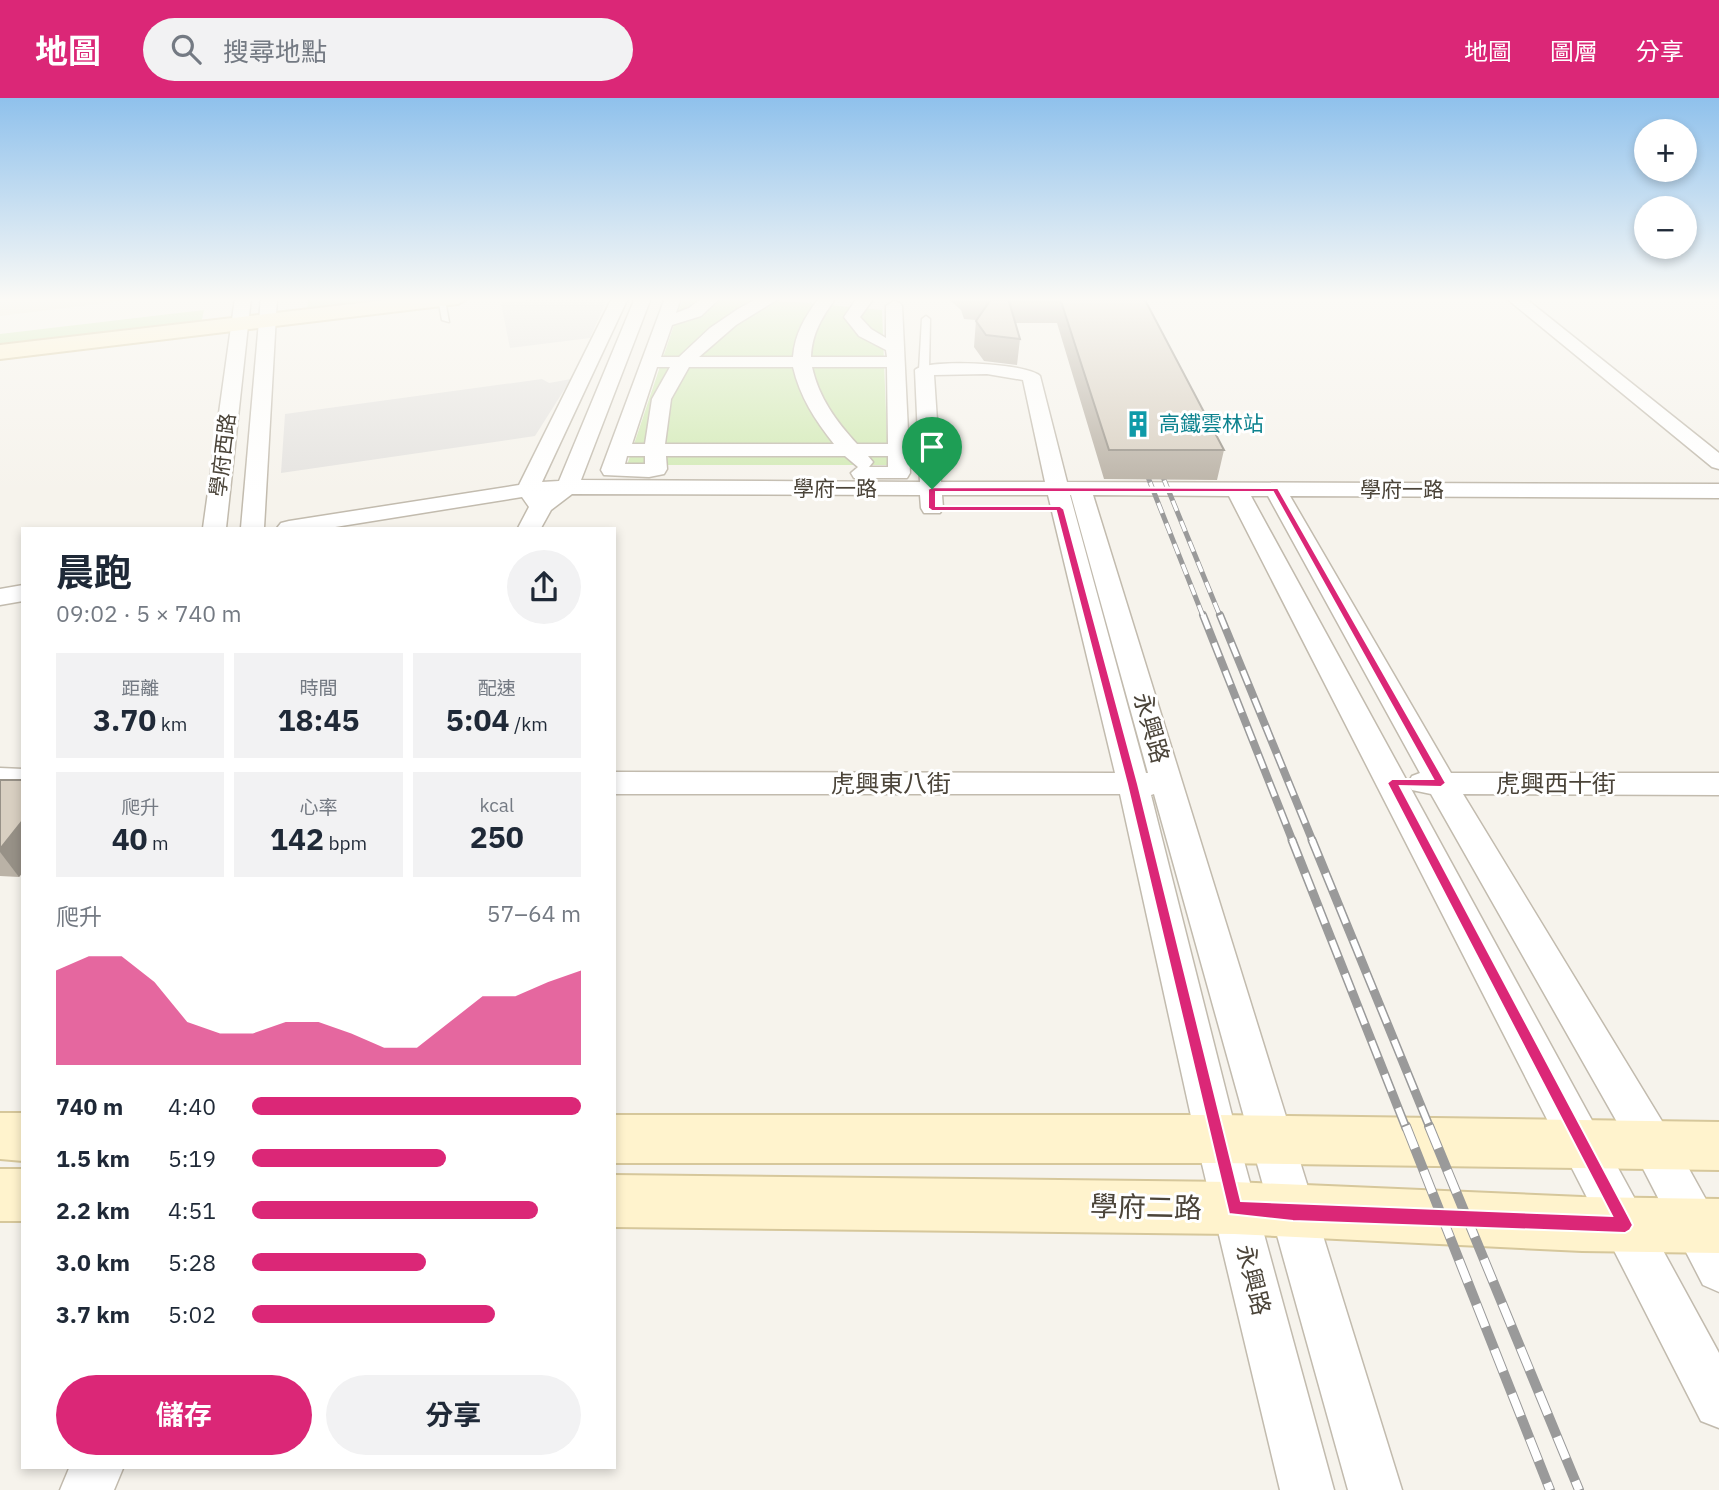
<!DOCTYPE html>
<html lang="zh-TW">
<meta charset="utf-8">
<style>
body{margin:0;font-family:"IBM Plex Sans","Noto Sans TC",sans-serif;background:#f2f2f3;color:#1f2937;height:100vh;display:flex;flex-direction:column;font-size:26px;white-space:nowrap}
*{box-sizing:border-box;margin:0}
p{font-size:23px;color:#747a83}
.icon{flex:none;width:38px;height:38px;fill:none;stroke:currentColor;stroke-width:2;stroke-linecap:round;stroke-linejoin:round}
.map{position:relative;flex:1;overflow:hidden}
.panel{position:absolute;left:21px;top:429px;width:595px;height:942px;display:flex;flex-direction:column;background:#fff;border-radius:0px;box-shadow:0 4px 10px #0003}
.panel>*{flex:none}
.controls{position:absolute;left:1634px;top:21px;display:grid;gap:14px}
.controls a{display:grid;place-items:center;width:63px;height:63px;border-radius:50%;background:#fff;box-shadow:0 4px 10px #0003;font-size:35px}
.pin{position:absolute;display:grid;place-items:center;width:60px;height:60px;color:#fff;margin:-72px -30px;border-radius:50% 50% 50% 0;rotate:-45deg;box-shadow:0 0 7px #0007}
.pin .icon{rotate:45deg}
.round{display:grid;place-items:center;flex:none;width:74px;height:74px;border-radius:37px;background:#f2f2f3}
.overview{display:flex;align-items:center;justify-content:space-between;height:119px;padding:0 35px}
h1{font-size:38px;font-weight:700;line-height:52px}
.metrics{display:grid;grid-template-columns:repeat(3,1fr);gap:10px;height:119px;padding:7px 35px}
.metrics div{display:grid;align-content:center;border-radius:0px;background:#f2f2f3;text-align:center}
.metrics b{font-size:30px;font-weight:700}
.metrics small{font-size:19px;font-weight:400}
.metrics p{font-size:19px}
.chart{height:196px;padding:14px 35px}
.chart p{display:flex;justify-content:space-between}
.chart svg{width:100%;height:126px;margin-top:7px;fill:#db2777;opacity:.7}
.button{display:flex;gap:14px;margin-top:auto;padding:14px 35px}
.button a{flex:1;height:80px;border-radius:42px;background:#db2777;color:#fff;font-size:28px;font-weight:700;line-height:80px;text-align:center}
.button a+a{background:#f2f2f3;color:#1f2937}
ul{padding:0 35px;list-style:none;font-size:23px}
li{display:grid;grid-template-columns:112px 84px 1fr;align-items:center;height:52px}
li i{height:18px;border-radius:9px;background:#db2777}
header{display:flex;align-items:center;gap:42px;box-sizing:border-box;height:98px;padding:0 35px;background:#db2777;color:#fff}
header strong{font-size:33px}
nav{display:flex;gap:38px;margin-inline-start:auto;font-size:24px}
.search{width:490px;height:63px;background:#f2f2f3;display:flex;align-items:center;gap:18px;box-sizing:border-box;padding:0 24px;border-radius:38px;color:#747a83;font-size:26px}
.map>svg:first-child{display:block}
</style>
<header>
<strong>地圖</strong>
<div class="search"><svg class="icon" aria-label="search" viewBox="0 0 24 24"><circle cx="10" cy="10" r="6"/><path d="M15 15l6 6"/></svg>搜尋地點</div>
<nav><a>地圖</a><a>圖層</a><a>分享</a></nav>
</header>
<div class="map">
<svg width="1719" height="1392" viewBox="0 0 1719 1392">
<rect width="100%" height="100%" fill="#f6f3ec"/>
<!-- education -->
<path fill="#efe8d6" d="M0,200H147L0,218Z"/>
<!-- green -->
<path fill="#d2eab5" d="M308,200H422L307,214Z
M683,200L798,204L882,212L888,367H627Z
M204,212L201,226L0,249V236Z"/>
<!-- parking -->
<path fill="#e5e3e0" d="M545,200H605L607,201L590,240L510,250L501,205Z
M542,281L549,285L571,281L535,338L281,375L285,316Z"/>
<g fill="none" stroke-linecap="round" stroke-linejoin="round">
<defs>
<path id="lane" d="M438,200L445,202L449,224L442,222Z
M926,218L930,221L929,272L924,275L919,272L922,221Z"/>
<path id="street" d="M235,200H251L226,430H203Z
M261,200H277L264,430H241Z
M612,200H628L542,384L559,383L635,200H651L581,382L920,384L915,272C926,260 1029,265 1040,278L1067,384L1719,386V400L1290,398L1451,675H1719V697L1463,696L1668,1033L1719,1125V1194L1703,1187L1638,1061L1431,696L1412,692L1410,689L1719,1255V1330L1701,1323L1229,398L1093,397L1402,1392H1348L1154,696L1151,697L1238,1041L1334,1392H1280L1196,1041L1120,696H614V674L1115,675L1048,397H942L943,410L940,415H924L921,410L920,397L572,396L551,412L541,430H518L529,409L522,399L329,430H277L281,425L289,423L519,387ZM987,276L1023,282L1045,384H941L934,277ZM1070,397H1071L1148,675H1146ZM1251,398H1268L1420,675L1412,678L1408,685Z
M665,200H681L676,215L689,210L702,200H720L701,218L672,227L661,259H679L710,230L738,211L758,200H780L736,227L699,259H793C795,235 805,219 819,200H836C822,219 812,235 811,259H887L886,252L859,238L844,219L857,200H874L860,219L871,231L886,240V208L894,203L900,205L902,208L910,375L907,380H854L851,375L858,369L845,358H666L667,371L664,376L649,379L604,377L601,372ZM657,269H670L652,301L645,346H632ZM689,269H793C800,299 815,322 834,346H665L671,301ZM812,269H887L888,346H857C836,323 819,300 812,269ZM627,358H645V366H625ZM868,358H888V369H869L873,364Z
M1506,200H1525L1719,355V371L1712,369Z
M23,487V503L0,507V491Z
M0,670L23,671V691L0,690Z
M70,1368H124L114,1392H60Z"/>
<path id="secondary" d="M404,200H468L458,206L0,261V247Z
M0,1015H23V1063L0,1061Z
M614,1017H1217L1719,1024V1072L1217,1065H614Z
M0,1071H23V1123H0Z
M614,1077L1234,1084L1582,1099L1719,1101V1155L1582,1153L1234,1136L614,1129Z"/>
</defs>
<!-- lane casing -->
<use href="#lane" stroke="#c2bbae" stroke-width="3"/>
<!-- street casing -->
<use href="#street" stroke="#c2bbae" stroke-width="3"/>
<!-- secondary casing -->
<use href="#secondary" stroke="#d6c79b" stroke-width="4"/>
<!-- lane -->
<use href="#lane" fill="#fff" fill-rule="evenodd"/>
<!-- street -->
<use href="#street" fill="#fff" fill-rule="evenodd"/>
<!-- secondary -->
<use href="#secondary" fill="#fff3cd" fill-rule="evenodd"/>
<defs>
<path id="rail-far3" d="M1156,362L1220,518
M1142,364L1203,518"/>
<path id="rail-far2" d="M1203,517L1293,744
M1220,517L1313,744"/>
<path id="rail-far1" d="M1292,742L1406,1030
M1312,742L1430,1030"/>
<path id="rail" d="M1406,1028L1550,1392
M1429,1028L1579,1392"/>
</defs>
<!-- rail-far3 casing -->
<use href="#rail-far3" stroke="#9a9a9a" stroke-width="5"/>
<!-- rail-far2 casing -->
<use href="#rail-far2" stroke="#9a9a9a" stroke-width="8"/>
<!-- rail-far1 casing -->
<use href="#rail-far1" stroke="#9a9a9a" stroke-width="9"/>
<!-- rail casing -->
<use href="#rail" stroke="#9a9a9a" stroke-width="10"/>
<!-- rail-far3 -->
<use href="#rail-far3" stroke="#fff" stroke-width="3.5" stroke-dasharray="11" stroke-linecap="butt"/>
<!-- rail-far2 -->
<use href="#rail-far2" stroke="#fff" stroke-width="5" stroke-dasharray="15" stroke-linecap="butt"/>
<!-- rail-far1 -->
<use href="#rail-far1" stroke="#fff" stroke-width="6" stroke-dasharray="18" stroke-linecap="butt"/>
<!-- rail -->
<use href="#rail" stroke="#fff" stroke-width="8" stroke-dasharray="24" stroke-linecap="butt"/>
</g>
<!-- wall -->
<path fill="#bab2a6" d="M947,200H1144L1224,352L1217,382L1104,381L1057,225H1015L1020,241L1017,267L984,263L974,249L976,222L964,221L961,212Z
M0,682H23V774L19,779L0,778Z"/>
<!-- shaded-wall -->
<path fill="#979187" d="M23,722V774L19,779L0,754V751Z"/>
<!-- building -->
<path fill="#d8cfc1" stroke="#979187" stroke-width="2" d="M992,200H1008L1020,241L986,237L976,223Z
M1060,200H1144L1224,352H1109Z
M0,682H23V722L0,751Z"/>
<!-- sky -->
<linearGradient id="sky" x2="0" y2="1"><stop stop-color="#8fc1ec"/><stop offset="0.51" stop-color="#fbfaf6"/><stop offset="1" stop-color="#fbfaf6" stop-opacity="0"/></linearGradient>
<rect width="1719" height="395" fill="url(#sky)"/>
<!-- route -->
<path fill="#db2777" stroke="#fff" stroke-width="2" fill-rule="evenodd" d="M932,389L1278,390L1446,685L1441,689L1400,688L1630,1121L1633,1127L1630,1132L1625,1135L1293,1123L1229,1116L1127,686L1056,413H932L928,410V391ZM936,394H1273L1433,681H1392L1387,685L1612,1118L1241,1103L1138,686L1064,411L1060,408H936Z"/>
<!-- icons -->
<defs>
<symbol id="building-bare" viewBox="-9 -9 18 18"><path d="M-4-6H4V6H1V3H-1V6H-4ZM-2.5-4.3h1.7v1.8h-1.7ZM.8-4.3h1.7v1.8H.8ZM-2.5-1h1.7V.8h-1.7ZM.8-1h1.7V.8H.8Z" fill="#0f9aa8" stroke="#fff" stroke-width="2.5" paint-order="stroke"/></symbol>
</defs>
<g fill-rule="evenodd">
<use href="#building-bare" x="1119" y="307" width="38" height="38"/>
</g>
<g text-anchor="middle" stroke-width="6" stroke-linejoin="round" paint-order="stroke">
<!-- far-culture labels -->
<g font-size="21" fill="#0d838f" stroke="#fff" text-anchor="start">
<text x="1159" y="333">高鐵雲林站</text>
</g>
<!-- far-street labels -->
<g font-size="21" fill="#4b4439" stroke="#fff">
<text transform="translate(223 357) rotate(-83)" y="7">學府西路</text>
<text x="835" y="398">學府一路</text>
<text x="1402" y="399">學府一路</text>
</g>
<!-- street labels -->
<g font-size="24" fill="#4b4439" stroke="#fff">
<text transform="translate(1151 630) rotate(74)" y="8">永興路</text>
<text x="891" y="694">虎興東八街</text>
<text x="1556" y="694">虎興西十街</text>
<text transform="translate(1253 1182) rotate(76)" y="8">永興路</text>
</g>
<!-- near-street labels -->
<g font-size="28" fill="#4b4439" stroke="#fff">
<text transform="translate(1146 1109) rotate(1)" y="10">學府二路</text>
</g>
</g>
</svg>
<div class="controls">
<a>+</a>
<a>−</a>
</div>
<div class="pin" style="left:932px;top:391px;background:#1e9e55"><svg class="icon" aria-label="arrive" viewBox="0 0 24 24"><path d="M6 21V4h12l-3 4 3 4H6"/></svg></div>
<section class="panel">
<div class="overview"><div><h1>晨跑</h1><p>09:02 · 5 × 740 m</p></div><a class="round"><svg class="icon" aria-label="share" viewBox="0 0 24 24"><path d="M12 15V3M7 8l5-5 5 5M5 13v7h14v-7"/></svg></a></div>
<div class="metrics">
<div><p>距離</p><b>3.70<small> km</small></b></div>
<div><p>時間</p><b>18:45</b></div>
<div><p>配速</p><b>5:04<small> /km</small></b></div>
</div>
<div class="metrics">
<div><p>爬升</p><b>40<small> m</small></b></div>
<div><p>心率</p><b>142<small> bpm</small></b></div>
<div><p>kcal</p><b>250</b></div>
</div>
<div class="chart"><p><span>爬升</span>57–64 m</p>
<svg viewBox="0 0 160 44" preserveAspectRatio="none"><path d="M0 44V11L10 6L20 6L30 15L40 29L50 33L60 33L70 29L80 29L90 33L100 38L110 38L120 29L130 20L140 20L150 15L160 11V44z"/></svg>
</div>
<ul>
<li><b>740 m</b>4:40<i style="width:100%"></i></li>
<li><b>1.5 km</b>5:19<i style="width:59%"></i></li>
<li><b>2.2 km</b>4:51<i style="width:87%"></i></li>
<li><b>3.0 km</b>5:28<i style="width:53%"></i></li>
<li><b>3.7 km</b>5:02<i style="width:74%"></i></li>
</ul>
<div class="button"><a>儲存</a><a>分享</a></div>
</section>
</div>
